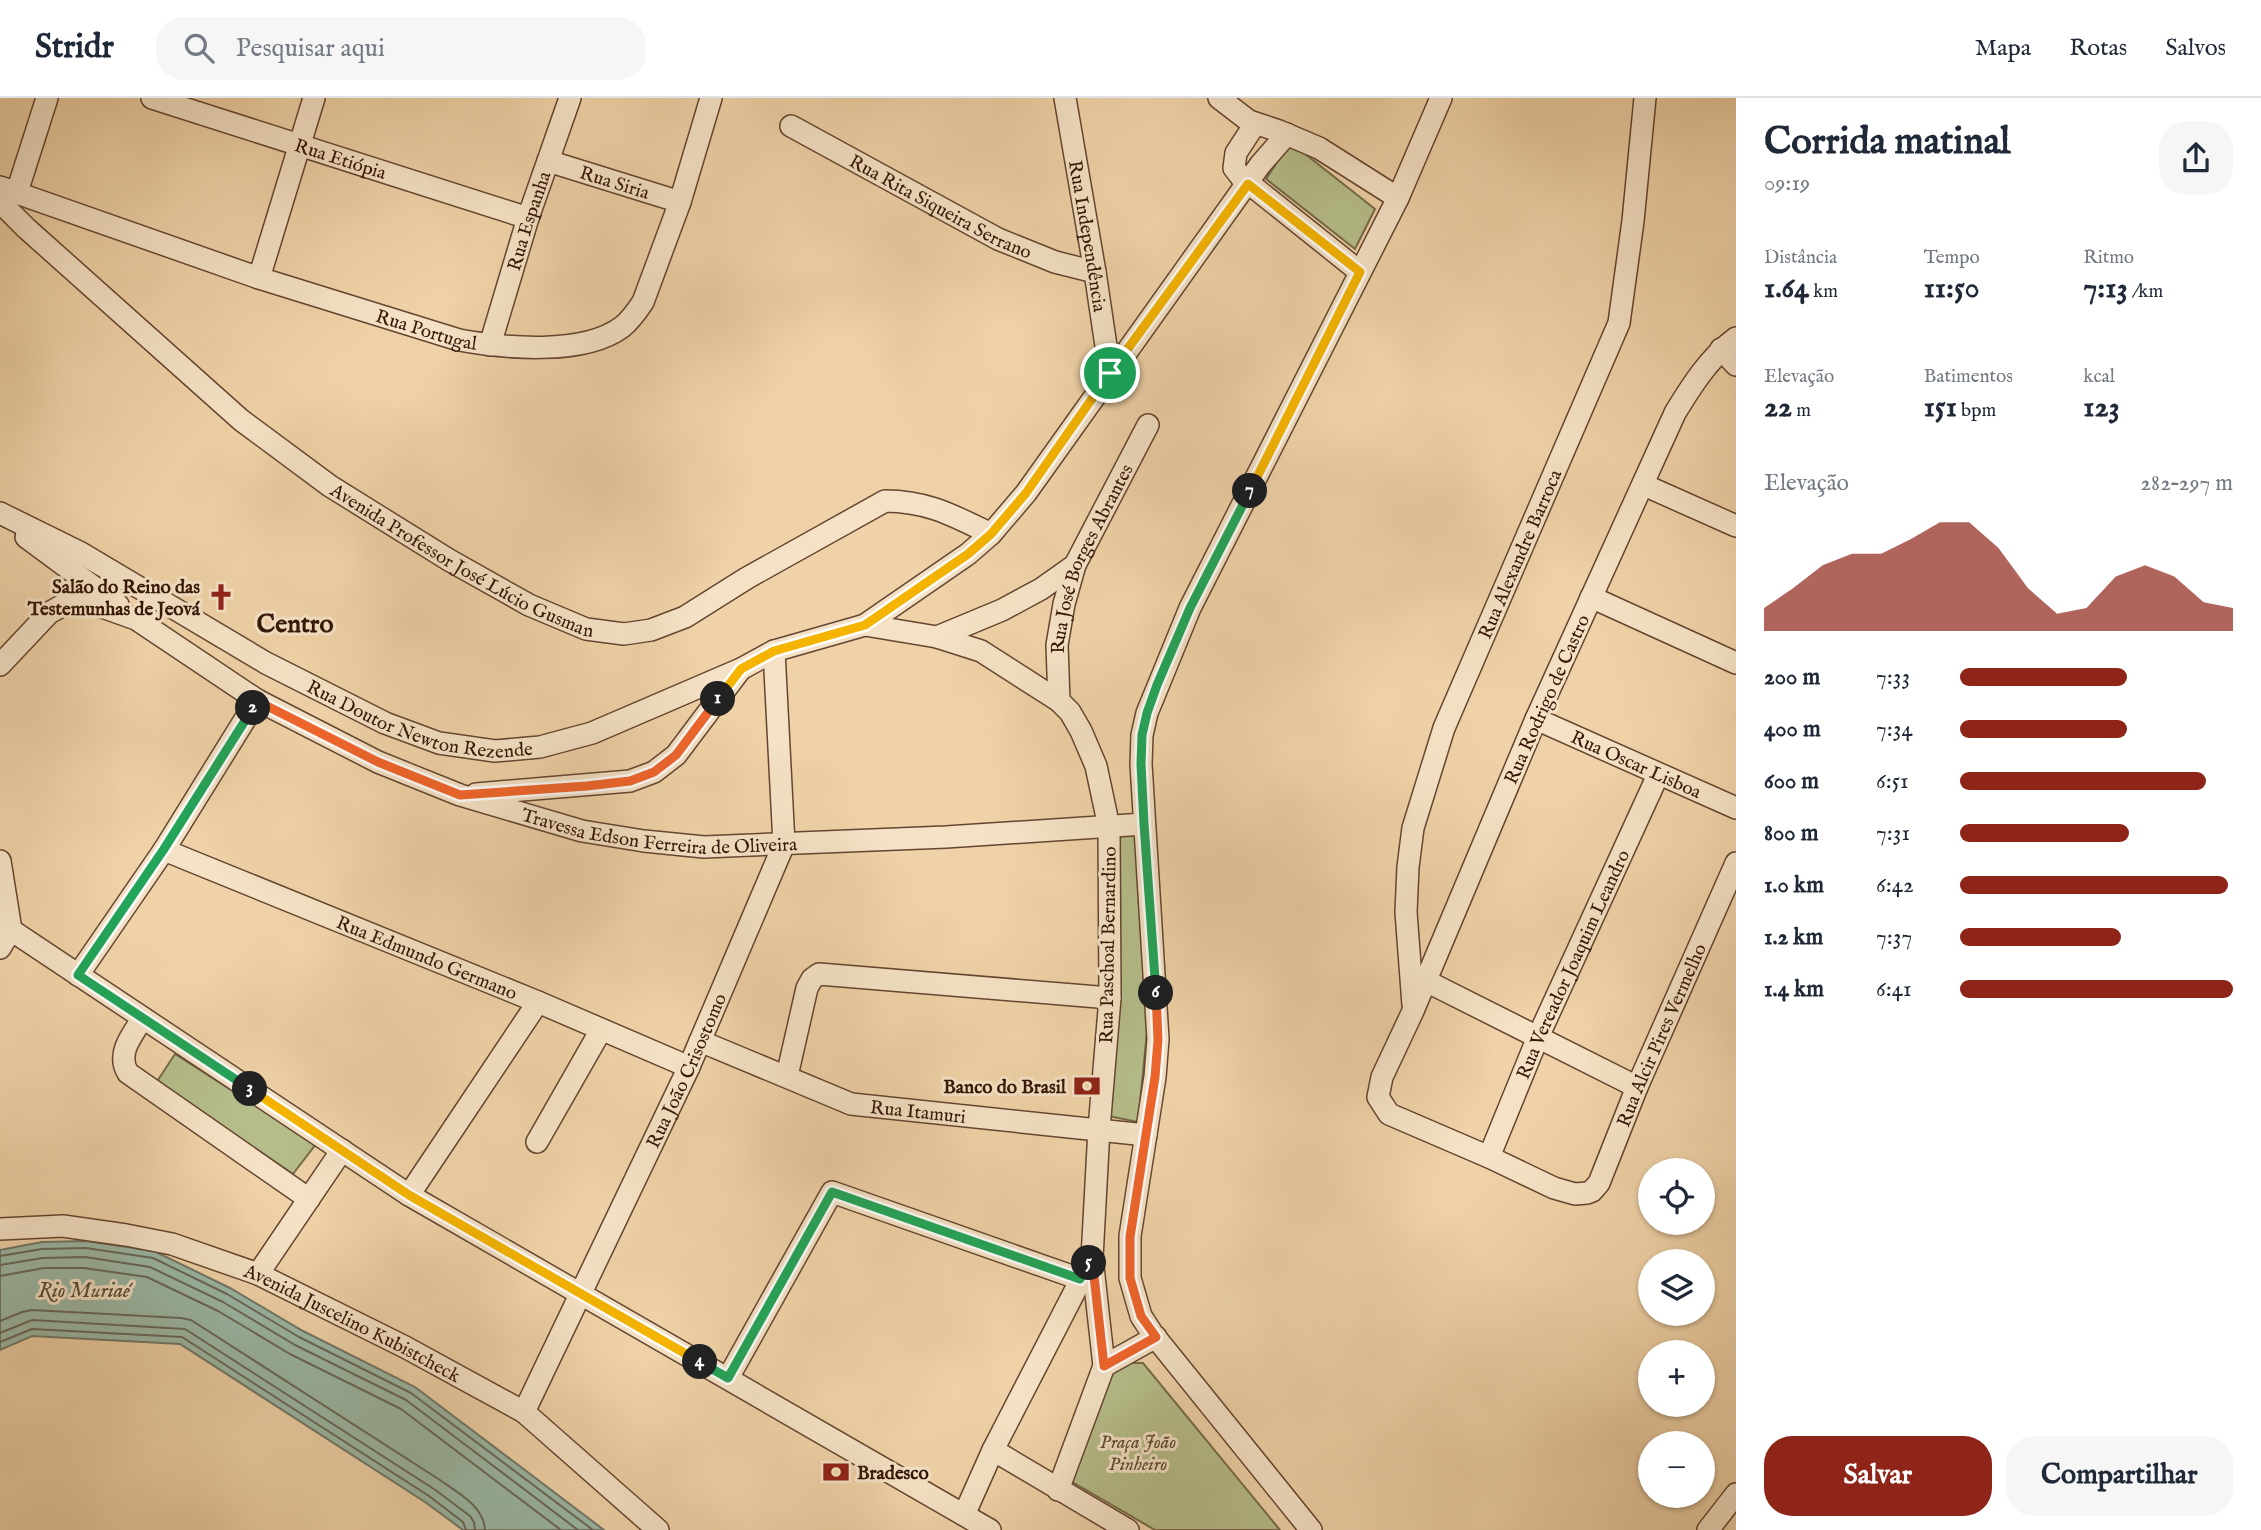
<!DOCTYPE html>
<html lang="pt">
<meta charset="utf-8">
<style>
body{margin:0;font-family:"IM FELL English",serif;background:#f6f6f7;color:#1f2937;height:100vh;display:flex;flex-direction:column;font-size:26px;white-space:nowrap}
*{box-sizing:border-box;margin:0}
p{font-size:23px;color:#747a83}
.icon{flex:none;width:38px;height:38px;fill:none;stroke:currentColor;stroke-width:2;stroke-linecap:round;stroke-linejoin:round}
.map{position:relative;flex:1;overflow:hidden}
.panel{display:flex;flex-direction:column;background:#fff;width:525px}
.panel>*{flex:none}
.tools{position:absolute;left:1638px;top:1060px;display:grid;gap:14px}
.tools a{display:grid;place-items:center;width:77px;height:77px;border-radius:50%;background:#fff;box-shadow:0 2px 5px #0004;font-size:35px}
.pin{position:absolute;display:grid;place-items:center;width:60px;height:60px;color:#fff;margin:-30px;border:4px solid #fff;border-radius:50%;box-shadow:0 2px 7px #0007}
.km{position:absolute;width:35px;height:35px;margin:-18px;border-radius:50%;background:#222;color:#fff;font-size:19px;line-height:35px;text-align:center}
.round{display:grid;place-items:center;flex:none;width:74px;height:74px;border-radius:28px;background:#f6f6f7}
.headline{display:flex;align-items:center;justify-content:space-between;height:119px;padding:0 28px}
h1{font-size:38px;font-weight:700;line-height:52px}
.metrics{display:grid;grid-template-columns:repeat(3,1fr);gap:10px;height:119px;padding:7px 28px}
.metrics div{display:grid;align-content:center}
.metrics b{font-size:30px;font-weight:700}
.metrics small{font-size:19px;font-weight:400}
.metrics p{font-size:19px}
.chart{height:196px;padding:14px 28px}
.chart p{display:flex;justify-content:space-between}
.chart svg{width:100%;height:126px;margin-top:7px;fill:#8f2418;opacity:.7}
.primary-button{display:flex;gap:14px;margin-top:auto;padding:14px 28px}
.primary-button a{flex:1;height:80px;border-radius:28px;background:#8f2418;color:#fff;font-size:28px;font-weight:700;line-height:80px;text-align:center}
.primary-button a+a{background:#f6f6f7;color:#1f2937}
ul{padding:0 28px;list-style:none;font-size:23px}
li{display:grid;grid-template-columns:112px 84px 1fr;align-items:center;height:52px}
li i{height:18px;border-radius:9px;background:#8f2418}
header{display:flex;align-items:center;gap:42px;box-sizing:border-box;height:98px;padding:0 35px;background:#fff;border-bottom:2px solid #e0e1e3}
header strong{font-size:33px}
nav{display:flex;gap:38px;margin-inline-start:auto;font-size:24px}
.search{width:490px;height:63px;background:#f6f6f7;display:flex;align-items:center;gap:18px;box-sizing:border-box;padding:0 24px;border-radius:28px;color:#747a83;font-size:26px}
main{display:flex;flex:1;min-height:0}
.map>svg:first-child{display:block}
</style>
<header>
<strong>Stridr</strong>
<div class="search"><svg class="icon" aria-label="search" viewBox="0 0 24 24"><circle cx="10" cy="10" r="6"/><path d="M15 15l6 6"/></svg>Pesquisar aqui</div>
<nav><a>Mapa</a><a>Rotas</a><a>Salvos</a></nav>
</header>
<main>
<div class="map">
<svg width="1736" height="1432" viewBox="0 0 1736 1432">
<rect width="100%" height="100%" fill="#efd2a7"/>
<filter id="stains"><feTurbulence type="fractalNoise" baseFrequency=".00286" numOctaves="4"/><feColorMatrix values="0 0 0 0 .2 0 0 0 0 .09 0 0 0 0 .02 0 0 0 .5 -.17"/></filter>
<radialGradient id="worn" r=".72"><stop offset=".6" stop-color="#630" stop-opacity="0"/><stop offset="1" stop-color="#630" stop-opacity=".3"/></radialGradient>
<!-- green -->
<path fill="#b5bd8a" stroke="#756a49" stroke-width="2" d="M1290,44L1375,111L1355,151L1266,81Z
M1141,736L1147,934L1138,1024L1108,1018L1114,739Z
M175,956L316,1046L293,1076L156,985Z
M1117,1265H1143L1280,1432H1155L1062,1378Z"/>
<!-- water -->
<path fill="#9ab8a6" stroke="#727767" stroke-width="2" d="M86,1143L154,1153L230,1190L303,1233L415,1289L604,1432H463L425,1404L180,1246L32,1238L0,1252V1152L42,1144Z"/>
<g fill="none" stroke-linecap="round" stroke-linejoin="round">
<!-- shore -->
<path stroke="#686757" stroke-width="2" d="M0,1158L42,1151L86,1150L153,1160L227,1196L299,1239L411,1295L593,1432
M0,1167L43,1160L85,1159L150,1169L223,1204L295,1247L406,1302L578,1432
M0,1178L44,1170H84L147,1179L218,1213L290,1256L401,1311L561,1432
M0,1223L22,1214L32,1212L181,1220L191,1222L440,1382C458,1395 484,1408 485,1432
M0,1235L32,1222L185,1231L434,1391L470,1418L474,1424L475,1432
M0,1244L32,1231L182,1239L429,1398L463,1424L466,1432"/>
<defs>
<g id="minor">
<path id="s1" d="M152,0L528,120"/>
<path id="s2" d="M1065,0L1095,174L1110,275"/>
<path d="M1219,0L1249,23L1279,33L1319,50L1398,100"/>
<path d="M1255,26L1236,55L1234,70L1241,79L1360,174"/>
<path id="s3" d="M791,28L998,141L1055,164L1095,174"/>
<path id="s4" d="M548,63L680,104"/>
<path id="s5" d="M0,89L259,180L459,242C504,250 583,258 622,229C631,222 637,213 643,204L680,104L711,0"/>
<path d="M17,94L47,0"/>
<path id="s6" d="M0,104L26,130L241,322L330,388L449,462L529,507L586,531L624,536L651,532L685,519L747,480L885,403C928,403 954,418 991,436"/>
<path d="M259,180L314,0"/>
<path id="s7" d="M1736,240C1709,260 1692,287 1675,315L1536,621L1413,913L1382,979L1378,999L1389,1016L1489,1059L1554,1090L1575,1096L1587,1095L1592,1093L1599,1085L1637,989L1736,765"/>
<path id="s8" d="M490,247L528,120L570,0"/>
<path d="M1721,251L1736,267"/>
<path d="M1644,387L1736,428"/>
<path id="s9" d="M0,415L81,455L266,565L385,625L439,645L495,653L540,649L592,635L741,571L774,553L865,527L968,456L991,436L1026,395L1260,67L1287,36"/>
<path d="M26,439L118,507"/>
<path d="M1591,499L1736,565"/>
<path d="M865,527L937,539L981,553L1059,603L1070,614L1081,633L1096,668L1109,729L1110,900L1099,1031L1092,1160L993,1352L964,1417"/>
<path d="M937,539L1002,512L1041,491L1075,467"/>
<path id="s10" d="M0,567L49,515L65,506L88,504L136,521L257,602L378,664L460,697L582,733L644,743L704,749L946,739L1144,726"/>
<path id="s11" d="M1059,603L1057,547L1064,506L1075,467L1148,327"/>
<path id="s12" d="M1536,621L1736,710"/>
<path d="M476,696L630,683L654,674L676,657L740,572"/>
<path id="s13" d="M164,752L538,904L689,969"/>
<path d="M0,763L11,832"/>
<path d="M11,832L409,1097L990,1432"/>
<path d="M0,850L11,832"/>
<path d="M78,877L164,752L257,602"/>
<path d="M1426,883L1637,989"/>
<path id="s14" d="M1413,907L1406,814L1408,769L1413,730L1444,630L1619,225L1633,123L1645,0"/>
<path d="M143,920C132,937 116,956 128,975L309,1101"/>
<path id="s15" d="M700,943L851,1006L1146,1037"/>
<path d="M787,978L807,890L812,881L819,876L1110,900"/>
<path d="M537,1044L601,932"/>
<path id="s16" d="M1489,1059L1538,939L1658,677"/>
<path d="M409,1097L538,904"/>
<path id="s17" d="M0,1131L63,1128L126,1137L172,1146L258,1176L405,1249L524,1314L658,1432"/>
<path d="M258,1176L342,1052"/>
<path d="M1104,1268L1156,1239"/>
<path d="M728,1280L832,1094L1080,1181"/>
<path id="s18" d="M524,1314L689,969L784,746L774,553"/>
<path d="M993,1352L1128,1432"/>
<path d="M1058,1392L1104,1268L1092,1160"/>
<path d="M1311,1432L1152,1235L1141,1218L1130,1180V1138L1155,979L1158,941L1141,666L1142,637L1147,615L1190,510L1398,100L1441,0"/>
<path d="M1708,1432L1736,1396"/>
</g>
</defs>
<!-- minor casing -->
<use href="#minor" stroke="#644530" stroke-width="24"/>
<!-- minor -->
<use href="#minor" stroke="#f5e2c6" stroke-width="21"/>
</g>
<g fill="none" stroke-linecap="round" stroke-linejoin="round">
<defs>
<path id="split-1" d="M718,601L741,571L774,553L865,527L968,456L991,436L1026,395L1110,275"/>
<path id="split-2" d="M253,610L257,603L378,664L460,697L587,688L630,683L654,674L676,657L718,601"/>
<path id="split-3" d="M250,991L78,877L164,751L253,610"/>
<path id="split-4" d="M250,991L409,1097L700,1264"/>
<path id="split-5" d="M700,1264L728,1280L832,1094L1080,1181L1089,1165"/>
<path id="split-6" d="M1089,1165L1092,1160L1104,1268L1156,1239L1141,1218L1130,1180V1139L1155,979L1158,942L1156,895"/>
<path id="split-7" d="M1156,895L1144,726L1141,666L1142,637L1147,615L1157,587L1190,510L1250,393"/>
<path id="split-8" d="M1110,275L1248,86L1360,174L1250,393"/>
</defs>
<!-- split-1 casing -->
<use href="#split-1" stroke="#fff" stroke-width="14"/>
<!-- split-2 casing -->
<use href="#split-2" stroke="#fff" stroke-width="14"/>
<!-- split-3 casing -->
<use href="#split-3" stroke="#fff" stroke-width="14"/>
<!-- split-4 casing -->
<use href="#split-4" stroke="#fff" stroke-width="14"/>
<!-- split-5 casing -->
<use href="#split-5" stroke="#fff" stroke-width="14"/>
<!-- split-6 casing -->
<use href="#split-6" stroke="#fff" stroke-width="14"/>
<!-- split-7 casing -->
<use href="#split-7" stroke="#fff" stroke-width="14"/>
<!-- split-8 casing -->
<use href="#split-8" stroke="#fff" stroke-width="14"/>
<!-- split-1 -->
<use href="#split-1" stroke="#f5b400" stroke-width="9"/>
<!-- split-2 -->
<use href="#split-2" stroke="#f0652b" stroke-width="9"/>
<!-- split-3 -->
<use href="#split-3" stroke="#22a559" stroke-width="9"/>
<!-- split-4 -->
<use href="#split-4" stroke="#f5b400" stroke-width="9"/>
<!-- split-5 -->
<use href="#split-5" stroke="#22a559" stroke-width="9"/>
<!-- split-6 -->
<use href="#split-6" stroke="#f0652b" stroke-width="9"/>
<!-- split-7 -->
<use href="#split-7" stroke="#22a559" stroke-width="9"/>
<!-- split-8 -->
<use href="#split-8" stroke="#f5b400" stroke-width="9"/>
</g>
<!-- icons -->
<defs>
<symbol id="church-bare" viewBox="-9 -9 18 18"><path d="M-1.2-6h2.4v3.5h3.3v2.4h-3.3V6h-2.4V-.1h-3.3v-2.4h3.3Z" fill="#8f2418" stroke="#f5e2c6" stroke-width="2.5" paint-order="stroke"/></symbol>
<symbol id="bank-bare" viewBox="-9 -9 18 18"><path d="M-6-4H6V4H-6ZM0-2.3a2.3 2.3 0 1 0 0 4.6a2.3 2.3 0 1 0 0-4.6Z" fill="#8f2418" stroke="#f5e2c6" stroke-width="2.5" paint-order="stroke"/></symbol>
</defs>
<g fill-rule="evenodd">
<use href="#church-bare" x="202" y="480" width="38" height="38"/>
<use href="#bank-bare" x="1068" y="969" width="38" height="38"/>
<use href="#bank-bare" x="817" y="1355" width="38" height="38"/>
</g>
<g text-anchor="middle" stroke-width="6" stroke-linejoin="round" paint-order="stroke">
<!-- street labels -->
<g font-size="19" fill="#351608" stroke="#f5e2c6">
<text dy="7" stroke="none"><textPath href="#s1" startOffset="198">Rua Etiópia</textPath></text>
<text dy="7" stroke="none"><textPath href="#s4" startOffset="70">Rua Siria</textPath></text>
<text dy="7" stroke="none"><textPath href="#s3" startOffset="170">Rua Rita Siqueira Serrano</textPath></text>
<text dy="7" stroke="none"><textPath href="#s8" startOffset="130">Rua Espanha</textPath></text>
<text dy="7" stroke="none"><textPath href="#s2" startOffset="140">Rua Independência</textPath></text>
<text dy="7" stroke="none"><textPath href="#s5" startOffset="450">Rua Portugal</textPath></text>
<text dy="7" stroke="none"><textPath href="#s14" startOffset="472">Rua Alexandre Barroca</textPath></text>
<text dy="7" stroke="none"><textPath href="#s6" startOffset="588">Avenida Professor José Lúcio Gusman</textPath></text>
<text dy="7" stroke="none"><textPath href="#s11" startOffset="149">Rua José Borges Abrantes</textPath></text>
<text transform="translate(1546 601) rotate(-66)" y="7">Rua Rodrigo de Castro</text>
<text dy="7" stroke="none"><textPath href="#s9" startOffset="472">Rua Doutor Newton Rezende</textPath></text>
<text dy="7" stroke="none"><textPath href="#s12" startOffset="110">Rua Oscar Lisboa</textPath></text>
<text dy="7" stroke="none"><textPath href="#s10" startOffset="738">Travessa Edson Ferreira de Oliveira</textPath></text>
<text transform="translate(1107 847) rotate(-89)" y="7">Rua Paschoal Bernardino</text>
<text dy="7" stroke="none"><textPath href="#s13" startOffset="284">Rua Edmundo Germano</textPath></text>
<text dy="7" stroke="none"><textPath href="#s16" startOffset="210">Rua Vereador Joaquim Leandro</textPath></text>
<text dy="7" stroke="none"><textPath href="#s7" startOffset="1255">Rua Alcir Pires Vermelho</textPath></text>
<text dy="7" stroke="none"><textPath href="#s18" startOffset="378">Rua João Crisostomo</textPath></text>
<text dy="7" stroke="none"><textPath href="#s15" startOffset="231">Rua Itamuri</textPath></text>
<text dy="7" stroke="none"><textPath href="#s17" startOffset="371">Avenida Juscelino Kubistcheck</textPath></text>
</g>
<!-- poi labels -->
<g font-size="19" font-weight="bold" fill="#351608" stroke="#f5e2c6" text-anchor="end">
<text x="200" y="495">Salão do Reino das<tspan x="200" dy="22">Testemunhas de Jeová</tspan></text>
<text x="1066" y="995">Banco do Brasil</text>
<text x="857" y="1381" text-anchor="start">Bradesco</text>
</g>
<!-- park labels -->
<g font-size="19" font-style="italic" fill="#5b482f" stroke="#f5e2c6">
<text x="1138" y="1350">Praça João<tspan x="1138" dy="22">Pinheiro</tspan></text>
</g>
<!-- water labels -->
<g font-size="21" font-style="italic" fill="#534737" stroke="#f5e2c6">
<text x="84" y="1199">Rio Muriaé</text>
</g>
<!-- district labels -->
<g font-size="26" font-weight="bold" fill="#351608" stroke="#f5e2c6">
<text x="295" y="534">Centro</text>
</g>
</g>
<rect width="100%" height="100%" filter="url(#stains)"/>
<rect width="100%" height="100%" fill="url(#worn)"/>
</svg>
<div class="tools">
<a><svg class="icon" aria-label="locate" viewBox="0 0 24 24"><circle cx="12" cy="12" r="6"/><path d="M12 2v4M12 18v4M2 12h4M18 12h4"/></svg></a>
<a><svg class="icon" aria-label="layers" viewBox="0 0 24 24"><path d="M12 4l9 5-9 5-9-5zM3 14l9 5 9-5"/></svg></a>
<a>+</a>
<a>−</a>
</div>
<div class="pin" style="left:1110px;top:275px;background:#1e9e55"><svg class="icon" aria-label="arrive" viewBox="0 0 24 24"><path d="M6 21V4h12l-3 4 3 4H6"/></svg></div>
<b class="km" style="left:718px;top:601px">1</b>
<b class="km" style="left:253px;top:610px">2</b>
<b class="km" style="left:250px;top:991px">3</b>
<b class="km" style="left:700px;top:1264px">4</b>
<b class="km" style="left:1089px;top:1165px">5</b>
<b class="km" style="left:1156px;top:895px">6</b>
<b class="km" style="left:1250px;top:393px">7</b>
</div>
<section class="panel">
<div class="headline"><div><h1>Corrida matinal</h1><p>09:19</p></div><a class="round"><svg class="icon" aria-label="share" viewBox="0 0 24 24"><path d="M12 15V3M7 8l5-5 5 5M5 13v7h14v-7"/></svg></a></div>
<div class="metrics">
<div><p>Distância</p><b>1.64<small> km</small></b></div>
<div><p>Tempo</p><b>11:50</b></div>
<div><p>Ritmo</p><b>7:13<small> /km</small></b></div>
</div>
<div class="metrics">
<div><p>Elevação</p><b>22<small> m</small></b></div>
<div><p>Batimentos</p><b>151<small> bpm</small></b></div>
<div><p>kcal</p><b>123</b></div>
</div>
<div class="chart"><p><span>Elevação</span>282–297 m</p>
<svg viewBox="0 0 160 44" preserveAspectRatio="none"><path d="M0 44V36L10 29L20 21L30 17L40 17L50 12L60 6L70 6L80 15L90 29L100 38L110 36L120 25L130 21L140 25L150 34L160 36V44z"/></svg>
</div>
<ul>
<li><b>200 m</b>7:33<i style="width:61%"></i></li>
<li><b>400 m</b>7:34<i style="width:61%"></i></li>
<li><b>600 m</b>6:51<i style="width:90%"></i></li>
<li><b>800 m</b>7:31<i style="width:62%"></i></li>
<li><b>1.0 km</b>6:42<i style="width:98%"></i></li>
<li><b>1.2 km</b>7:37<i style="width:59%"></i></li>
<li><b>1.4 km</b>6:41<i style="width:100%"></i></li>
</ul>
<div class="primary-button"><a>Salvar</a><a>Compartilhar</a></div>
</section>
</main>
